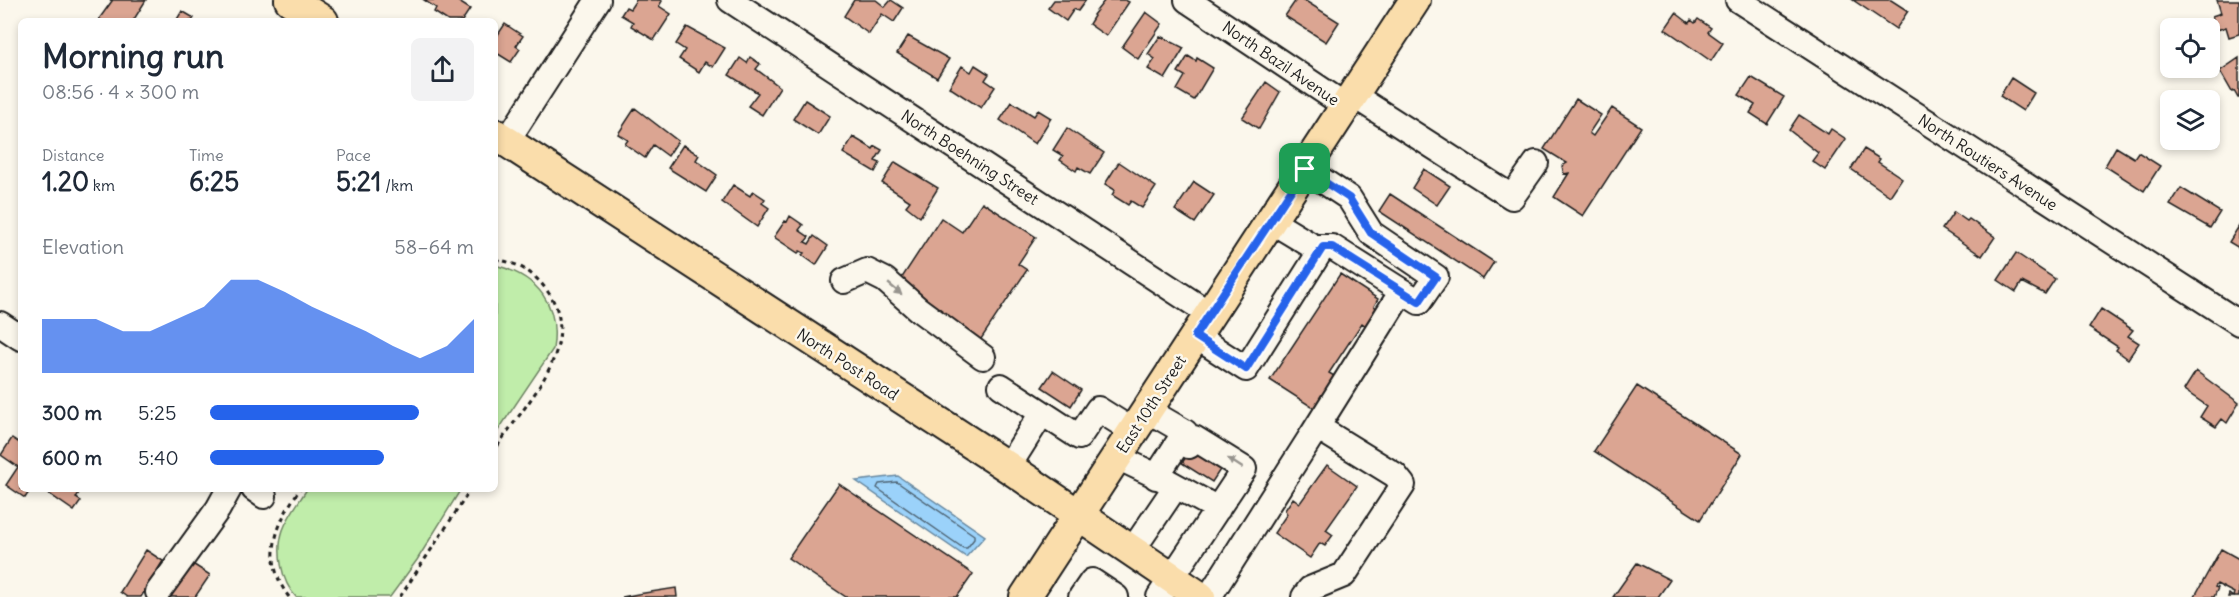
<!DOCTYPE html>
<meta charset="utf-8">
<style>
body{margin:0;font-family:Delius,sans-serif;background:#f2f2f3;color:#1f2937;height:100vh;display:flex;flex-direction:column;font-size:22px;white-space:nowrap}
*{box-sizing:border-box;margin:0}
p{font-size:20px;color:#747a83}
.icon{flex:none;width:33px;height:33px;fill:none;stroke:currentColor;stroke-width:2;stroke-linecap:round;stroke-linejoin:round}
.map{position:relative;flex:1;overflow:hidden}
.sheet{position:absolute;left:18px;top:18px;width:480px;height:474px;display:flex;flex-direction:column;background:#fff;border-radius:9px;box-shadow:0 3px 9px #0003}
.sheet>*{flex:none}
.fabs{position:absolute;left:2160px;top:18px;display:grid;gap:12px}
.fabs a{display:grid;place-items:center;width:60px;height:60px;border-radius:9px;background:#fff;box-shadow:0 3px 9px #0003;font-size:30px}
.pin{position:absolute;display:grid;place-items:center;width:51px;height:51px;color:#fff;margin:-26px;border-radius:12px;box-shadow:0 3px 9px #0006}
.round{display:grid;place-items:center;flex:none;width:63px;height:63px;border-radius:9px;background:#f2f2f3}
.summary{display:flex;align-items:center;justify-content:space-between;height:102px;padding:0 24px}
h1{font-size:33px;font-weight:700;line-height:45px}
.figures{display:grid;grid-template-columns:repeat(3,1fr);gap:9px;height:102px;padding:6px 24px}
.figures div{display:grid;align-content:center}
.figures b{font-size:26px;font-weight:700}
.figures small{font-size:16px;font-weight:400}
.figures p{font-size:16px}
.chart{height:168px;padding:12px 24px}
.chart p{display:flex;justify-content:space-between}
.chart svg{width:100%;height:108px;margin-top:6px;fill:#2563eb;opacity:.7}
ul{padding:0 24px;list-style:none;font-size:20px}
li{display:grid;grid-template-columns:96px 72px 1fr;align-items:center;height:45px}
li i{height:15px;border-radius:8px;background:#2563eb}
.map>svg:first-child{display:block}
</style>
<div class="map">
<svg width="2239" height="597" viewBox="0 0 2239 597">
<rect width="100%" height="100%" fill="#fbf7ec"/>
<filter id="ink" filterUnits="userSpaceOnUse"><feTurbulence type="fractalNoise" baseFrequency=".0167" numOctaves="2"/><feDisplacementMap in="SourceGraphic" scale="12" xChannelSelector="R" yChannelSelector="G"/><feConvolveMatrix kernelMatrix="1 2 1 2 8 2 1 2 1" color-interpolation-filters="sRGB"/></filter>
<g filter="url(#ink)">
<!-- green -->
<path fill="#c0edaa" stroke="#6e8463" stroke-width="1.5" d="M495,265C538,276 560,305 553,349L495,435Z
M307,489H461L417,560L390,597H296C281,581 276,551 283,530C288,516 299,502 307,489Z"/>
<!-- water -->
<path fill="#9bd2fa" stroke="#6889a1" stroke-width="1.5" d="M898,476L985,536L966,557L856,481Z"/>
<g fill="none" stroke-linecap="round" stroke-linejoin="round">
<!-- shore -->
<path stroke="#4f6575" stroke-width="1.5" d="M897,482L974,535V539L967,548H963L877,488L879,484Z"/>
</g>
<!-- building -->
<path fill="#dba592" stroke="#1c1c1c" stroke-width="1.5" d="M110,0H146L133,21H103L99,19L112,1Z
M424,0H456L470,9L462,21H448L434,12L436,8Z
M636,0H660L662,1L659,6L671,14L654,40L631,26L633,22L621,15L626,7L630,9Z
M854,0H876L885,7L891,0L903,8L894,22L882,14L869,34L844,16Z
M1054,0H1086L1078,11L1074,9L1066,21L1048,8Z
M1105,0H1125L1129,2L1106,36L1089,24L1094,16L1093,15Z
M1296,0H1304L1339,22L1326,42L1285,16Z
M1853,0H1891L1908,11L1896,29Z
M2217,0H2239V34L2229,37L2226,27L2217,30L2212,16L2221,13Z
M182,11L194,18L192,21H176Z
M1146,12L1162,24L1138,59L1122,47Z
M1676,13L1689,23L1691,20L1695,23L1698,19L1711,28L1708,32L1723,43L1711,61L1665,29Z
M505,24L523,36L516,46L520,49L511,62L495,52V39Z
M687,27L725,48L713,67L705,62L699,72L679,59L685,50L676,44Z
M908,36L949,59L937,78L897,53Z
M1160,36L1184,48L1165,79L1148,69L1155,59L1148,54Z
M1188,56L1196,61L1197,58L1213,68L1194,100L1177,90L1185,76L1178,72Z
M750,57L760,64L756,69L780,87L762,115L748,106L758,93L729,75L740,58L747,63Z
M2239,58V98H2238L2234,91L2232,92L2220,71Z
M975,65L989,74L985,80L995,87L981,108L949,87L962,66L971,72Z
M1751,77L1784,97L1767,124L1750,113L1755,105L1739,95Z
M2011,78L2034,93L2023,111L2000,96Z
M1266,82L1280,92L1259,129L1242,118Z
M1576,99L1601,115L1589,133L1593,136L1612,108L1641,127L1583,216L1554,197L1569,173L1564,174L1562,166L1567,163L1544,149Z
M805,100L830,116L818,135L793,119Z
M1012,102L1034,116L1038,110L1051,118L1035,144L1000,120Z
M635,108L678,141L668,156L653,145L645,158L625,144L628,140L618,134Z
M1799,115L1828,134L1831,129L1846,139L1825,170L1812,161L1818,153L1789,130Z
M1067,128L1104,153L1090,174L1078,167L1076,171L1060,160L1063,156L1053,150Z
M853,137L873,149L875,146L882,150L875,161L880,163L875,172L843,153Z
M683,145L699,155L696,160L717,175L706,192L668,168Z
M2116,147L2134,158L2138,152L2160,166L2144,191L2105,166Z
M1864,149L1880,159L1878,162L1902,178L1890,196L1851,169Z
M895,162L938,188L920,217L906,206L910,201L882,183Z
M1119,162L1156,187L1142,208L1131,201L1128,205L1112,195L1115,190L1105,184Z
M1424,169L1450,186L1437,205L1412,188Z
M1194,182L1214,195L1195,223L1175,210Z
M733,185L750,196L753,191L765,199L762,203L769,208L757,227L722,202Z
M2181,188L2220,212L2210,228L2170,205Z
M1390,194L1494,262L1483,279L1379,211Z
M982,202L1036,237L1018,264L1027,270L971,354L888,299L941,218L962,232Z
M1954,212L1967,221L1969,219L1995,237L1982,256L1942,229Z
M790,216L803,225L799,230L809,237L805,242L809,244L814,236L828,246L816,265L802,255L804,253L800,251L798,253L774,237L785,221L787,222Z
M2239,226V248L2229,242Z
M2016,253L2055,279L2045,294L2022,282L2016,292L1998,280Z
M1340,274L1378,299L1374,306L1378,309L1366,326L1362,323L1329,373L1336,377L1315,409L1270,380Z
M2101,309L2133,330L2128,336L2139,343L2128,359L2116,350L2118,347L2089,328Z
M1053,371L1081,390L1071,406L1042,387Z
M2196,371L2239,403L2227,423L2222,419L2216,427L2200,417L2207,406L2184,390Z
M1637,386L1742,454L1700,520L1594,451Z
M12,438L21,444V489H31L25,498L6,485L18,467L1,455Z
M1195,443L1225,462L1212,482L1182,463Z
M1327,465L1357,486L1326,530L1333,535L1325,546L1320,543L1310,558L1274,533L1287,514L1285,510L1293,498L1300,503Z
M839,484L973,574L957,597H846L788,558Z
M51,489H81L76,498L81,501L74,511L48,493Z
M2221,549L2239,559V597H2228L2229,594L2233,597L2234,593L2217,584L2215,587L2218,588L2214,597H2197L2195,596Z
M146,550L163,561L141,597H127L120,592Z
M191,563L210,575L195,597H168Z
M1637,563L1670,580L1658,597H1613Z
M676,588L677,597H622L638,594Z"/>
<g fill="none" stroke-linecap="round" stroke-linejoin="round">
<defs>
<path id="minor" d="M730,0L1210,314
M1187,0L1346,106
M1738,0L2239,323
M1353,95L1512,197L1536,163
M507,141L598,0
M1271,221L1314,247H1332L1419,302L1436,277L1371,233L1349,198L1305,169
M844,281L867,271L885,280L918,309L983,357
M0,324L21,338
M1195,336L1246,369L1323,247
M1001,386L1079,437L1098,409L1133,431
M1147,410L1185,432L1156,477
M1312,435L1402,291
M1117,457L1167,481L1218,509
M1008,467L1042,413
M254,489L264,496
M1132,551L1176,486
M158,592L218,509L229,489
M1081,597L1092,581L1116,597
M1159,597L1244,469L1194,438L1189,446
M1209,597L1312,435L1322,430L1395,475L1403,485L1344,575L1310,589L1304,597"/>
<path id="major" d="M290,0L323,21
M495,134L1008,467L1200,597
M1025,597L1415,0"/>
</defs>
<!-- minor casing -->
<use href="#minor" stroke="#1c1c1c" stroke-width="28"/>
<!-- major casing -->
<use href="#major" stroke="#1c1c1c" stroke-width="34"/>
<!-- path -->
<path stroke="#1c1c1c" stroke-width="3" stroke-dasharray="4.5 4.5" stroke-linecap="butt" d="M495,259C518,263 534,272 548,292C586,346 523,405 495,450
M289,597C261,560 276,523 300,489
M400,597L471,489"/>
<!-- minor -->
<use href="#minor" stroke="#fbf7ec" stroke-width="24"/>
<!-- major -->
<use href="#major" stroke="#faddab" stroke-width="30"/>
</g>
<!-- one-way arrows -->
<defs><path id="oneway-solid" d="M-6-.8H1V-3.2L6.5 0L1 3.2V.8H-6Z" transform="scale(1.5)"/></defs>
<g fill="#97948e">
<use href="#oneway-solid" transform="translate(895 289) rotate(40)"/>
<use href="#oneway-solid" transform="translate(1235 463) rotate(-147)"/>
</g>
</g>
<g fill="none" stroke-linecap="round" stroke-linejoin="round" filter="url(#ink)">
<defs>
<path id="route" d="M1305,169L1349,198L1371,233L1436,277L1419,302L1332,247H1323L1246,369L1195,336Z"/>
</defs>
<!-- route casing -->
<use href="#route" stroke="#fff" stroke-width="12"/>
<!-- route -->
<use href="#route" stroke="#2563eb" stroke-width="8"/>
</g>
<g text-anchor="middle" stroke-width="5" stroke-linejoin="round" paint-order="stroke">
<!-- street labels -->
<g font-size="16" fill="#1c1c1c" stroke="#fbf7ec">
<text transform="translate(1281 63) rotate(34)" y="6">North Bazil Avenue</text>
<text transform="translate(970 157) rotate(33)" y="6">North Boehning Street</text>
<text transform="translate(1988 162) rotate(33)" y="6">North Routiers Avenue</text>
<text transform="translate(848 364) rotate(33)" y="6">North Post Road</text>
<text transform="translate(1151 404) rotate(-57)" y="6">East 10th Street</text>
</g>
</g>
</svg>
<div class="fabs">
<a><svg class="icon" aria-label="locate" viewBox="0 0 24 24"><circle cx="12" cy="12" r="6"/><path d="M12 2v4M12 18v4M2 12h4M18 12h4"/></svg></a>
<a><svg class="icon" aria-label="layers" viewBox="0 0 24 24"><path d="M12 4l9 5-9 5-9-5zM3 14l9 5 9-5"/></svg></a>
</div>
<div class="pin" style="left:1305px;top:169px;background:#1e9e55"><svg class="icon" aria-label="arrive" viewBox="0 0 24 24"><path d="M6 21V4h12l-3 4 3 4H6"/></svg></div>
<section class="sheet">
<div class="summary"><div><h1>Morning run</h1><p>08:56 · 4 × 300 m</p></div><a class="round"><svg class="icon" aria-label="share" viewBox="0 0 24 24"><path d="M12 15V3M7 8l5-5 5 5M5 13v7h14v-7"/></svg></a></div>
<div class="figures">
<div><p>Distance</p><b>1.20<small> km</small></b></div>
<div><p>Time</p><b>6:25</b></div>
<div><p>Pace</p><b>5:21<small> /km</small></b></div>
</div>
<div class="chart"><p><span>Elevation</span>58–64 m</p>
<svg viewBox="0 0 160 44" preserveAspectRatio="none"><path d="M0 44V22L10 22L20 22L30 27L40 27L50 22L60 17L70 6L80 6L90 11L100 17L110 22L120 27L130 33L140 38L150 33L160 22V44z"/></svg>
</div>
<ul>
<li><b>300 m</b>5:25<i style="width:79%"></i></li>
<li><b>600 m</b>5:40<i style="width:66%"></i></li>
</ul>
</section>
</div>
